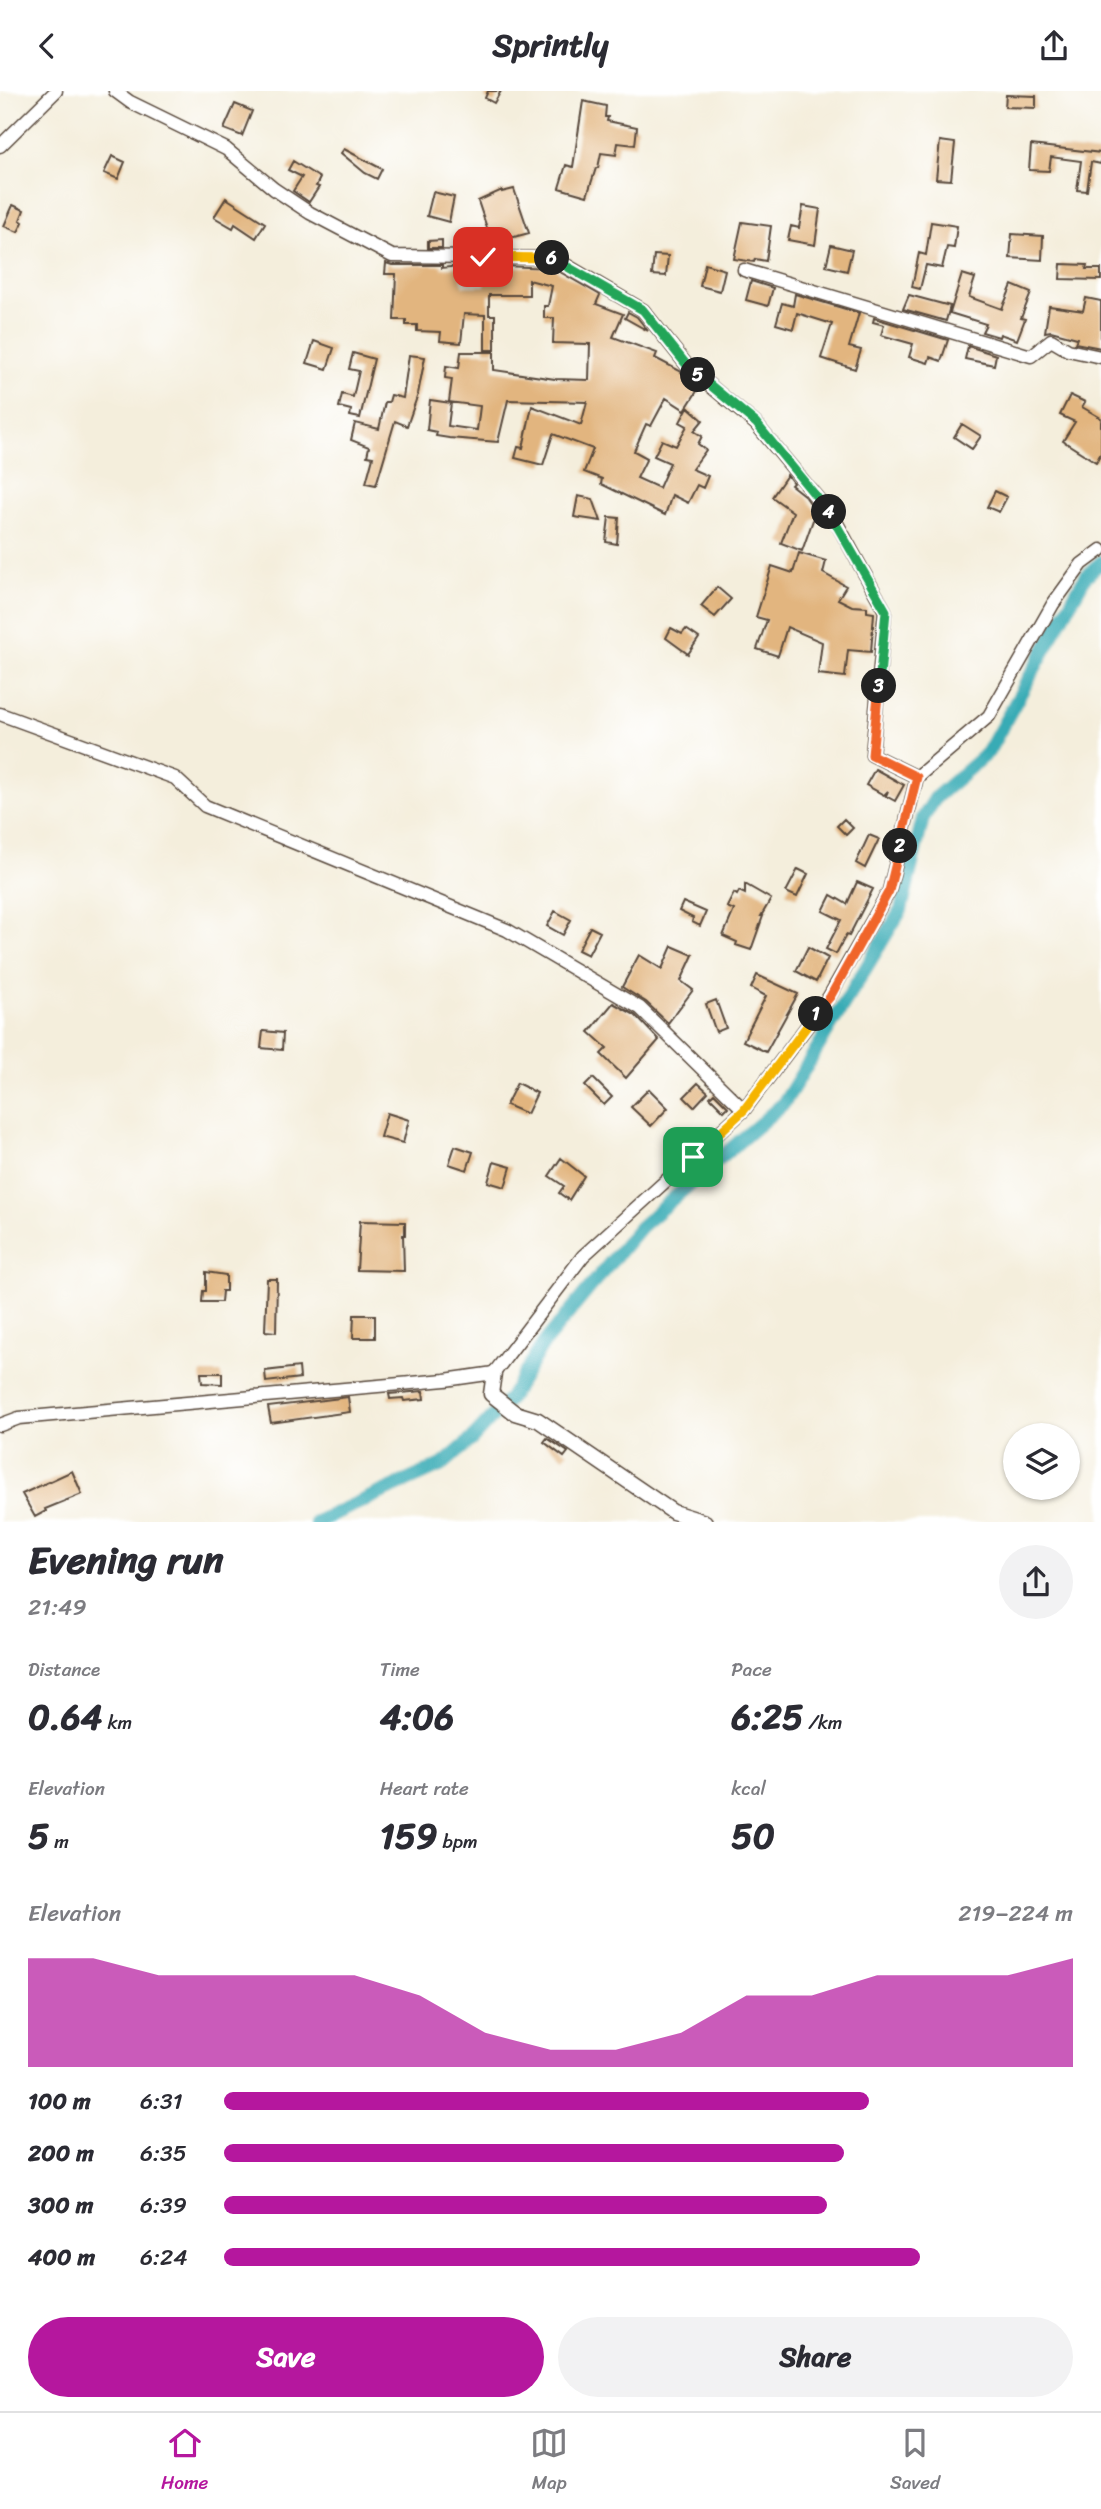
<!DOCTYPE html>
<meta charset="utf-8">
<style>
body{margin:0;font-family:Sriracha,sans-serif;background:#f2f2f3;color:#2b2b33;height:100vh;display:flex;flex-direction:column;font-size:26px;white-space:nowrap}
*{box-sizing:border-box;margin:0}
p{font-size:23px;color:#7c7c81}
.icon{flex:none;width:38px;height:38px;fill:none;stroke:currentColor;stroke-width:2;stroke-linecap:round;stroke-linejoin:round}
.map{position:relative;height:1431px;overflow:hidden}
.drawer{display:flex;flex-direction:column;background:#fff;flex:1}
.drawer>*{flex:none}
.controls{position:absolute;left:1003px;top:1332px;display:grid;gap:14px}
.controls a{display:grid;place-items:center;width:77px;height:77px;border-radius:50%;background:#fff;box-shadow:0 2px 5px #0004;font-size:35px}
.pin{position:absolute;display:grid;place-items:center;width:60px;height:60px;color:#fff;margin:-30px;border-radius:14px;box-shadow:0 4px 10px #0006}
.km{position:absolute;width:35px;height:35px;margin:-18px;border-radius:50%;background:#222;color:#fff;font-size:19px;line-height:35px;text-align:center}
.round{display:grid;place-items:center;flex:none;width:74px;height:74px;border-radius:37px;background:#f2f2f3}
.summary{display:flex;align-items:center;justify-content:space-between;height:119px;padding:0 28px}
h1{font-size:38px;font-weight:700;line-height:52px}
.metrics{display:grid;grid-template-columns:repeat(3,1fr);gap:10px;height:119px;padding:7px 28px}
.metrics div{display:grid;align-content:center}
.metrics b{font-size:35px;font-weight:700}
.metrics small{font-size:19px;font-weight:400}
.metrics p{font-size:19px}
.chart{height:196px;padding:14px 28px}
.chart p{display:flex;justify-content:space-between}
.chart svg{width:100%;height:126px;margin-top:7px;fill:#b5179e;opacity:.7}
.cta{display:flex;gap:14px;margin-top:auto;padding:14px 28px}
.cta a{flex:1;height:80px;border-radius:42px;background:#b5179e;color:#fff;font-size:28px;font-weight:700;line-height:80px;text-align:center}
.cta a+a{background:#f2f2f3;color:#2b2b33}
ul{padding:0 28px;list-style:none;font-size:23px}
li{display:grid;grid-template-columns:112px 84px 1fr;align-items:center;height:52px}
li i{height:18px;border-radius:9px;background:#b5179e}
header{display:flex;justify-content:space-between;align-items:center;height:91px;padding:0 28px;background:#fff;font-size:32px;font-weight:700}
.tabs{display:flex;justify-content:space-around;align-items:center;height:98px;border-top:2px solid #e1e1e2;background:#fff;font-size:19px;color:#7c7c81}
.tabs a{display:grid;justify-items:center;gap:4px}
.tabs .current{color:#b5179e}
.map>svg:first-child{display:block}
</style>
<header><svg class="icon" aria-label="back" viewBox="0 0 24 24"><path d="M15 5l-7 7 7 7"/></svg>Sprintly<svg class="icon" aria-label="share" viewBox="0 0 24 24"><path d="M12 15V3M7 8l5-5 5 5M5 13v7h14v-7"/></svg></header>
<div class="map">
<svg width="1101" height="1431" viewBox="0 0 1101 1431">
<rect width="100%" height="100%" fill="#fff"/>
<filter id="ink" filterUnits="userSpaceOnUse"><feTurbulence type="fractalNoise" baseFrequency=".0143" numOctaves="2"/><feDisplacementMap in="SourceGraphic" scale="14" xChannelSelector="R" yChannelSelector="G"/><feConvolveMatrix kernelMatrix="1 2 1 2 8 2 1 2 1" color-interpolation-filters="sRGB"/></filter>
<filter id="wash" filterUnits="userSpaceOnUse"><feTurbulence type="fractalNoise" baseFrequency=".00686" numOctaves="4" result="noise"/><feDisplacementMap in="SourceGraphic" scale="28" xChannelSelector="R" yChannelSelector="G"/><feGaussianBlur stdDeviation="1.57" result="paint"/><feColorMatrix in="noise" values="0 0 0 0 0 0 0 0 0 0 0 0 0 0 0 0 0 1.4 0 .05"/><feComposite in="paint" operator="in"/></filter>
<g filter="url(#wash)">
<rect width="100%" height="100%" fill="#f4eedc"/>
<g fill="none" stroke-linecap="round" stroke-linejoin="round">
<!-- canal -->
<path stroke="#39abb5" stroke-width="14" d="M316,1431L442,1374L471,1349L510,1307L543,1253L640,1136L784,1012L901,819L923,727L936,706L988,661L1085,486L1101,471"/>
</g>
<g id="blocks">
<!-- building -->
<path fill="#e2b57f" d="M488,0H501L494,12L485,7Z
M1006,4L1036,5V17L1005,16Z
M583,10L606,15L605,26H608L607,30L637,36L635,54L618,52L616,64L601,62L598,77H596L587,105L559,97L566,74L573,76Z
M235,13L252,20L242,45L224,38Z
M940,50L955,52L951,89L936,88Z
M1031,54L1101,62V73L1091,71L1087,100L1077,99L1081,70L1051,66L1049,80L1029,79Z
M344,58L382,78L377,88L365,82L341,62Z
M112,65L125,71L118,88L104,82Z
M293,70L320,87L316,95L319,96L309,111L293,100L302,86L288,79Z
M514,98L529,142L514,146L488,140L478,110L502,99V101Z
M433,101L454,106L449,131L427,125Z
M226,107L265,132L256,147L235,133L233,137L214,126Z
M13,114L24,119L20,129L23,131L18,141L4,135Z
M803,115L820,118L815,154L788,149L791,135L799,137Z
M742,131L771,135L766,170L755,168L754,171L734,168Z
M931,131L957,135L954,157L947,156L942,177L926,174L920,198L912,196L919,162L926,164Z
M1012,143L1043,145L1042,169L1010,167Z
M442,149V157H428V150Z
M831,154L852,159L847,180L826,175Z
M654,164L668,165L666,185L652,184Z
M386,172L392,174H442V177L459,175L463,195H485V183H501L502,175L553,177L600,204L596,213L623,223L613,246L657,262L655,267L680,280L699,297L685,319L666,307L651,335L646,333L634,360L647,367L637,387L659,397L670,372L654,365L662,349L676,355L687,335L680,331L688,316L703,329L694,340L702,345L698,353L706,359L692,378L708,385L703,397L697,394L688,412L672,404L665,424L601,393L602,388L584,381L593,358L553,343L543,374L515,367L518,356L523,357L532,315L581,334L587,311L508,309L498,351L449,347L436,345L437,341L427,339L430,309L451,312L448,335L477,339L480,315L449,311L452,288L445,287L446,275L459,277L461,261H494V279L555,288L589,289L590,253L553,252L554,227H544V215H548L552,195L529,189V204H489V224H495V259H485V224L464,223L461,252L440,250L441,241L417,240V234H406V229H394L396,183H385Z
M705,173L725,179L720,200L700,195Z
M1061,173L1087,174L1086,178H1101V189L1060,188Z
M962,183L975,187L969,206L1002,218L1012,194L1031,202L1021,227L1025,228L1017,249L1000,243L999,246L982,241L986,233L950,222Z
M751,190L773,197L768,215L746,209Z
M795,203L859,222L849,256L861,259L855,278L821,267L832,233L797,222L793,238L776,233L782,212L793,215Z
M909,204L950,215L946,230L903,218Z
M1086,207L1101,210V257L1075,252L1077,247L1051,240L1045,241L1049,215L1083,220Z
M628,221L637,226L648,240L625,227Z
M874,227L948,249L941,270L930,266L928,272L909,266L913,253L881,244L884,234L873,231Z
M314,250L334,257L327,278L307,272Z
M968,255L996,264L994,274L965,268Z
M353,262L374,268L360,327L350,325L351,319L339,316L342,303L353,306L359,280L349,278Z
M409,264L425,266L418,303L407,335L395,330L376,394L366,392L373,366L367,365L369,356L351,349L355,332L379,338L385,311H389L391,304L403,307Z
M1070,304L1085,311L1082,316L1101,327V362L1096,371L1063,350L1075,331L1060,324Z
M962,333L981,345L972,358L954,346Z
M787,384L793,392L791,394L805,405L820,426L813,429L802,460L781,452L793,421L772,406Z
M995,400L1007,406L999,421L987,416Z
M578,405L593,408L601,430L574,426Z
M609,426L619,427L617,453L606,451Z
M799,462L826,470L823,482L846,495L838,508L852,515L867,516V521L874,522L871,561L848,559L845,586L818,583L822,551L787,536L778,565L757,558L767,529L756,526L772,475L793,482Z
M717,496L731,508L715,526L701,515Z
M671,537L682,543L686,538L699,547L688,563L666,547Z
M875,678L904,694L895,710L886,705L888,700L884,704L866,694Z
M844,728L853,737L846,744L837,735Z
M869,744L879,748L865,777L856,772Z
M798,778L808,783L797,806L786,801Z
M857,791L873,798L849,845L846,844L836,863L826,858L841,829L823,820L831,804L847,813Z
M745,793L771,808L761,825H763L751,859L736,854L737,851L723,845L734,819L727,816L734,802L737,804L739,800L745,803Z
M683,811L706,821L700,835L692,831L693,827L679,820Z
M555,820L571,829L563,844L547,835Z
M590,836L600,841L588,864L578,859Z
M672,855L693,864L681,890L693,899L668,932L646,911L622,896L639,864L662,878Z
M808,856L828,867L816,891L796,880Z
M757,884L798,903L766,961L743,950L766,905L751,897Z
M716,909L726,937L716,941L706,913Z
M613,912L635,924L659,949L626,987L601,963L607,957L589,941Z
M263,940L283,942L282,959L261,957Z
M593,987L612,1006L604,1014L585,995Z
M517,992L537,1002L527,1023L506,1014Z
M698,992L708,1001L694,1016L684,1006Z
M649,998L668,1017L651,1035L631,1016Z
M714,1002L728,1016L724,1020L710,1006Z
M387,1022L409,1029L403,1052L380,1046Z
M455,1055L473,1061L467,1079L449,1073Z
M561,1067L584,1085L569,1109L559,1102L564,1095L549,1085Z
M494,1071L511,1076L505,1096L488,1091Z
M360,1130L405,1131V1144H403L404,1180L357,1179Z
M206,1181L226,1184V1200H222L221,1211H202L203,1200H206Z
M267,1188H277L276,1241L265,1240Z
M354,1224H375V1247H353Z
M299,1276L300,1287L266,1291L265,1280Z
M201,1282H222V1293L202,1292Z
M423,1300L424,1308L404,1310L403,1307L390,1308L389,1303Z
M348,1306L350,1321L271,1332L268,1316Z
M547,1347L568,1361L564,1366L544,1351Z
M72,1380L82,1403L45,1418L46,1420L35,1426L22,1403Z"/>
</g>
</g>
<g filter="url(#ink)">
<use href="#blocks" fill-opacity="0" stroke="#57473a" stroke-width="2"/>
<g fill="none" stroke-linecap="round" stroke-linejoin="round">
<defs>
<path id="minor" d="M115,0L130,11L226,58L274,98L310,122L392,165L554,167L643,219L689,277L756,333L834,427L885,520L872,664L917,686
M0,55L56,0
M744,179L1031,265L1051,249L1068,259L1101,266
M0,623L175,687L205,715L507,839L640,917L744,1019
M0,1334L19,1327L445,1289L494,1282L583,1165L744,1019L829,906L889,800L917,686L989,625L1053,513L1082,473L1101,459"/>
<path id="tertiary" d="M494,1282L491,1303L515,1322L538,1329L673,1421L705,1431"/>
</defs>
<!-- minor casing -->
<use href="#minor" stroke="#57473a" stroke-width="15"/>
<!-- tertiary casing -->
<use href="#tertiary" stroke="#57473a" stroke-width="17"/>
<!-- minor -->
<use href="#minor" stroke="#fff" stroke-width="12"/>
<!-- tertiary -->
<use href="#tertiary" stroke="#fff" stroke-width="14"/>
</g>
</g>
<g fill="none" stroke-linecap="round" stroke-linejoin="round" filter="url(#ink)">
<defs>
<path id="split-1" d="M693,1066L744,1019L816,923"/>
<path id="split-2" d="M816,923L830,906L889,800L900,755"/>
<path id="split-3" d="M879,595L872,664L917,686L900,755"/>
<path id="split-4" d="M829,421L886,520L879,595"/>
<path id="split-5" d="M698,284L756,332L829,421"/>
<path id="split-6" d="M552,167L643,219L689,277L698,284"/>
<path id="split-7" d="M483,166L552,167"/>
</defs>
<!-- split-1 casing -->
<use href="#split-1" stroke="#fff" stroke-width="14"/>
<!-- split-2 casing -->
<use href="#split-2" stroke="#fff" stroke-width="14"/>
<!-- split-3 casing -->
<use href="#split-3" stroke="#fff" stroke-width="14"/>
<!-- split-4 casing -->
<use href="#split-4" stroke="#fff" stroke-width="14"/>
<!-- split-5 casing -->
<use href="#split-5" stroke="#fff" stroke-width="14"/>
<!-- split-6 casing -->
<use href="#split-6" stroke="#fff" stroke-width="14"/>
<!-- split-7 casing -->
<use href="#split-7" stroke="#fff" stroke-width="14"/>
<!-- split-1 -->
<use href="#split-1" stroke="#f5b400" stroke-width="9"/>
<!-- split-2 -->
<use href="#split-2" stroke="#f0652b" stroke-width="9"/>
<!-- split-3 -->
<use href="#split-3" stroke="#f0652b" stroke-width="9"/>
<!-- split-4 -->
<use href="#split-4" stroke="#22a559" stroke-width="9"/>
<!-- split-5 -->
<use href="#split-5" stroke="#22a559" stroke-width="9"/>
<!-- split-6 -->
<use href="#split-6" stroke="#22a559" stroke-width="9"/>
<!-- split-7 -->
<use href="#split-7" stroke="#f5b400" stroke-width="9"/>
</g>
</svg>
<div class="controls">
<a><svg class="icon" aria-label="layers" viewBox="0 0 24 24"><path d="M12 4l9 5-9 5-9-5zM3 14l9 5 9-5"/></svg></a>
</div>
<div class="pin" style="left:693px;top:1066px;background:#1e9e55"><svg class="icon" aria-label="arrive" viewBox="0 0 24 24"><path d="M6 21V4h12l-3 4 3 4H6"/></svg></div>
<div class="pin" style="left:483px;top:166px;background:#d93025"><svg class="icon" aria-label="check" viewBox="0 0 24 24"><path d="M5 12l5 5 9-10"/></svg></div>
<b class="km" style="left:816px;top:923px">1</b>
<b class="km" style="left:900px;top:755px">2</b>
<b class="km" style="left:879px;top:595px">3</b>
<b class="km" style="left:829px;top:421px">4</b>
<b class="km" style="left:698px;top:284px">5</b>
<b class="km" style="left:552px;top:167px">6</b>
</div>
<section class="drawer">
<div class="summary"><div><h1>Evening run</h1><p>21:49</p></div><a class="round"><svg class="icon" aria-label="share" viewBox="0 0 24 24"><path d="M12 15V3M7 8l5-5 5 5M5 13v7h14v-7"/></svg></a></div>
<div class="metrics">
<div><p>Distance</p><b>0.64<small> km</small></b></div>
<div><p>Time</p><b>4:06</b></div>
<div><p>Pace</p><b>6:25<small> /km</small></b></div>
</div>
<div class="metrics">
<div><p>Elevation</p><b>5<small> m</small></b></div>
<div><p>Heart rate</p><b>159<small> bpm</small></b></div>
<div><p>kcal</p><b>50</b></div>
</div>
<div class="chart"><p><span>Elevation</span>219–224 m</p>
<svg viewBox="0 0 160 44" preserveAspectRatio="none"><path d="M0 44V6L10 6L20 12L30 12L40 12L50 12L60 19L70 32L80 38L90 38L100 32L110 19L120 19L130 12L140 12L150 12L160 6V44z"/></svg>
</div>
<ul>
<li><b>100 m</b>6:31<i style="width:76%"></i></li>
<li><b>200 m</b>6:35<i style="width:73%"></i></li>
<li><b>300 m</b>6:39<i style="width:71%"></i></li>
<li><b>400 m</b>6:24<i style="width:82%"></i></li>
</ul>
<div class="cta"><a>Save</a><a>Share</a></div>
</section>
<nav class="tabs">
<a class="current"><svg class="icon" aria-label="home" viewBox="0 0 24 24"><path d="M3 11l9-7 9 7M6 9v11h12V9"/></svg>Home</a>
<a><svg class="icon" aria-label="map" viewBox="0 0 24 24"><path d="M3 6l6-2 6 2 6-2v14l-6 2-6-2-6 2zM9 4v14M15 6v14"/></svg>Map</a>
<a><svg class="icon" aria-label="saved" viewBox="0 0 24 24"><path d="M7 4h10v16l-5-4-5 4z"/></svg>Saved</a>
</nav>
